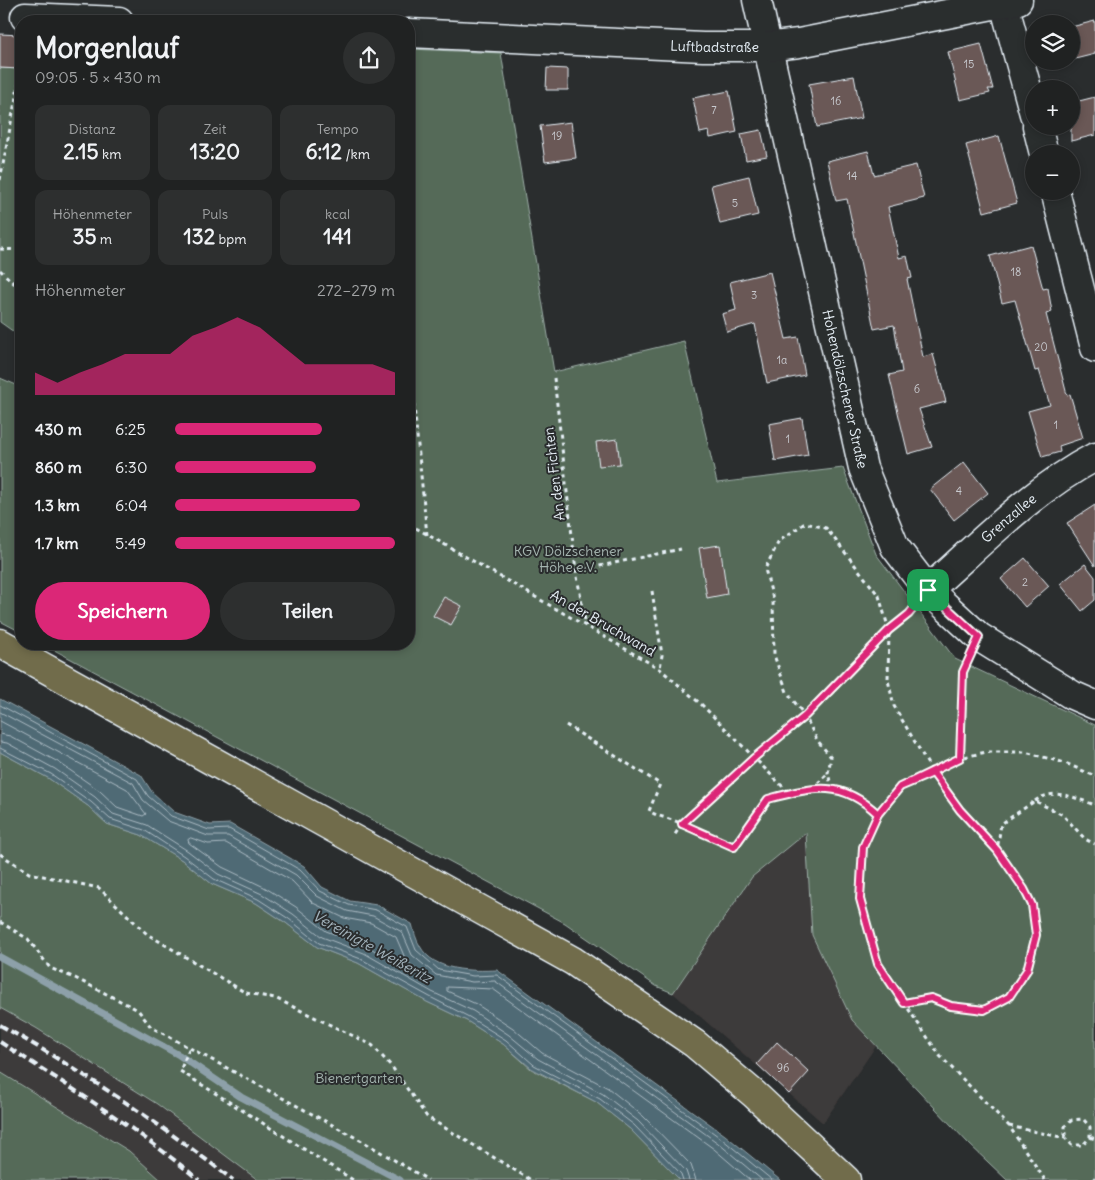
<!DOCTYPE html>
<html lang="de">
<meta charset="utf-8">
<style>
body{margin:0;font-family:Delius,sans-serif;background:#2d2f2f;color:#f1f3f6;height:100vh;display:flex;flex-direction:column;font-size:19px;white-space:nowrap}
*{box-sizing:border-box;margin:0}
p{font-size:16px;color:#a2a4a5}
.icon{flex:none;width:28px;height:28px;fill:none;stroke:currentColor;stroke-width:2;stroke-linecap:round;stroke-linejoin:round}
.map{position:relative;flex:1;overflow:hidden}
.panel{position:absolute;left:15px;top:15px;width:400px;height:635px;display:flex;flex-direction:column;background:#202222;border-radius:20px;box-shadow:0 2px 8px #0003,0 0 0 1px #3d3f40}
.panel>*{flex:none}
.controls{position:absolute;left:1025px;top:15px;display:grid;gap:10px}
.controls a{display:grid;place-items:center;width:55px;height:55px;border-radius:50%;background:#202222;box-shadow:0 2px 8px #0003,0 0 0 1px #3d3f40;font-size:25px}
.pin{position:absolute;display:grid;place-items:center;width:42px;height:42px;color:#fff;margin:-21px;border-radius:10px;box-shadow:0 2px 8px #0006}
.round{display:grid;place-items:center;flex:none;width:52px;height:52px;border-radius:26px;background:#2d2f2f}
.head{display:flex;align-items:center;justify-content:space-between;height:85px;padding:0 20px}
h1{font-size:28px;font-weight:700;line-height:38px}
.metrics{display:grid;grid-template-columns:repeat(3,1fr);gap:8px;height:85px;padding:5px 20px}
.metrics div{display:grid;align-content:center;border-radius:12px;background:#2d2f2f;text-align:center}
.metrics b{font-size:21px;font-weight:700}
.metrics small{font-size:14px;font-weight:400}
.metrics p{font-size:14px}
.chart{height:140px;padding:10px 20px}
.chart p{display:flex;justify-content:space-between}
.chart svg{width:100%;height:90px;margin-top:5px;fill:#db2777;opacity:.7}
.button{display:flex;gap:10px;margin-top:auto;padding:10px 20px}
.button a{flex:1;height:58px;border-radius:30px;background:#db2777;color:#fff;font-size:20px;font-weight:700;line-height:58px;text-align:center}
.button a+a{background:#2d2f2f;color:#f1f3f6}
ul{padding:0 20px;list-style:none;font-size:16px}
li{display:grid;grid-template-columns:80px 60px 1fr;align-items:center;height:38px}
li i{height:12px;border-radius:6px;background:#db2777}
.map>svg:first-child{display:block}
</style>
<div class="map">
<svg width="1095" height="1180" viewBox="0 0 1095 1180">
<rect width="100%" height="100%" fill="#2a2d2e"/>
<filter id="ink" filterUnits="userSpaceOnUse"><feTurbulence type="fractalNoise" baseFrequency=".02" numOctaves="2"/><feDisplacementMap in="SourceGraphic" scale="10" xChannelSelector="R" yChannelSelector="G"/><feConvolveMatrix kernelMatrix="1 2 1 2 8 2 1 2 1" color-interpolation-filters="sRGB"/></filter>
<g filter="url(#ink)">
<!-- built -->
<path fill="#3e3a3a" d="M807,833L812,935L852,1020L876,1046L823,1123L673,993L752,877Z
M0,1008L36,1028L157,1104L258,1180H161L129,1151L0,1072Z"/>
<!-- green -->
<path fill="#546b58" stroke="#9eaea8" d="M21,35V337L0,322V68L20,69Z
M409,49L501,53L554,372L684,341L717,483L843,468L876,554L955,659L1095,725V1180H1007L969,1144L852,1020L812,935L806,833L752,877L673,993L656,986L565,923L43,644H409Z
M0,378L21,387V632L0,621Z
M0,752L48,778L88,806L107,824L141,835L182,860L212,884L256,903L286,923L317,947L358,963L427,1002L467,1021L503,1044L531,1069L596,1102L630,1129L680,1180H258L157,1104L36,1028L0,1008Z
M0,1072L129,1151L161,1180H0Z"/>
<!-- water -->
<path fill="#506a75" stroke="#8da0a9" d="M0,699L141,775L152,792L174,812L210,825L230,824L304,866L322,887L350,901L377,905L412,924C414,931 416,940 420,946C434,972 472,971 497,970L725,1135L780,1180H680L630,1129L596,1102L531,1068L503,1044L467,1021L427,1002L358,963L317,947L286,923L256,903L212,884L182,860L141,835L107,824L88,806L48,778L0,752Z"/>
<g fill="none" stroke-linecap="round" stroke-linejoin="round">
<!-- shore -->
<path stroke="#abbbc4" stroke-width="1" d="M0,705L137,779L148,796L171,816L209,830L229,829L300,870L320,891L349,905L376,910L407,927L416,950L439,970L473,976L497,975L722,1139L772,1180
M0,712L133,783L143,800L168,821L208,836H228L296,875L317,896L347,911L373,916L402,932L412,955L436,975L472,982L495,981L718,1143L762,1180
M0,721L127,789L146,814L143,816L117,807L100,791L58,762L10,736L0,734
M0,742L7,743L55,769L95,797L113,814L147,825L188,851L218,874L262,894L293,914L322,937L364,953L432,992L473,1011L509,1035L538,1059L603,1094L638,1121L686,1171L689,1180
M0,748L51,774L91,802L110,819L144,830L184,856L214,879L258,899L289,919L319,943L361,959L430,997L469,1017L506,1040L534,1065L600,1099L634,1125L681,1174L683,1180
M191,838L208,844L226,843L292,881L313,903L344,918L371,923L396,937L405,958L418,973L415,974L367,946L326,931L296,907L264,887L222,867L189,843L188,840Z
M696,1180L691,1165L643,1116L608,1088L542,1053L513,1028L476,1004L447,991V987L493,989L714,1149L750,1180"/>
<!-- stream -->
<path stroke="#8da0a9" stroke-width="7" d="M0,957L179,1055L241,1097L400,1180"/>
</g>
<!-- building -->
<path fill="#6b5856" stroke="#e8f1f8" d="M1095,21V54L1071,60V27Z
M0,34L21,35L20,69L0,68Z
M981,44L993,89H988L990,93L960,100L948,52Z
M547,68L568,69V90H546Z
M854,76L862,118L817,127L809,84Z
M729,91L737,132L710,138L709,131L700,133L693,98Z
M1095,97V135L1071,141V103Z
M571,122L576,158L545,162L540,126Z
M761,130L767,156L746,160L741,134Z
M999,136L1017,203L984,212L966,145Z
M868,151L874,175L916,165L924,198L888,207L899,258L907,256L912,278L907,279L923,357L933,354L946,402L919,409L932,447L908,454L889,375L902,372L894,325L874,329L847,199L836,201L827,161Z
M749,176L758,215L720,224L711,185Z
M1031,245L1043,289L1048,288L1052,312L1046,314L1067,395L1070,394L1083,438L1059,446L1060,452L1042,457L1028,411L1050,405L1039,370L1035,371L1015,300L1002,303L990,256Z
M770,272L786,339L798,337L805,375L767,383L755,324L727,332L722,314L736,310L730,282Z
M802,418L808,455L775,461L769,424Z
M617,439L620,464L599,466L596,442Z
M964,462L988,493L954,520L930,489Z
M1095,505V566L1067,523Z
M720,545L727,594L707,598L699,548Z
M1025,558L1049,586L1025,607L1001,579Z
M1085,564L1095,577V600L1082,611L1060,584Z
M444,597L462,606L451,625L433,616Z
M777,1042L809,1072L789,1094L757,1064Z"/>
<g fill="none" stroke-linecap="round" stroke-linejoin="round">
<defs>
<g id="minor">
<path id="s1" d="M757,0L863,468L895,547L928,590L979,637L1072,695L1095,705"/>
<path d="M1003,0L1034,114"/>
<path d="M25,17L119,21"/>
<path id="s2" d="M409,33L703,47H766L799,43L1018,0"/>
<path d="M1037,126L1044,154"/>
<path d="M1055,191L1095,348"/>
<path id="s3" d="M928,590C981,543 1032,490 1095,457"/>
</g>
<path id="major" d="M0,643L573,961L695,1044L754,1094L846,1180"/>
</defs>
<!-- minor casing -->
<use href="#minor" stroke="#e8f1f8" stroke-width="31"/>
<!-- major casing -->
<use href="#major" stroke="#e8f1f8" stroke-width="31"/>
<!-- path -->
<path stroke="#e8f1f8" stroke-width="3" stroke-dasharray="4 4" stroke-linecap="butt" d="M409,94L411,57
M0,180L21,71
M0,249L21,250
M0,270L21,290
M409,356L427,535
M554,378L576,571L586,626
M409,524L660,669L702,705L789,793
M576,571L681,549
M652,591L662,655L660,669
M566,725L660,784L649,811C660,818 671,818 682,824L674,836
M960,758L963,672L969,660
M812,789L828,773
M832,789L828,773L831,757L817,740L805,716L787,692L774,655L773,599L765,569L779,541L805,523L826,528L879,596L889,630L888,680L894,706L933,773L959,810L997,851
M1035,801C1054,787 1075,798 1095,805
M879,814C841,779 814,787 768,799L734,847L682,824L755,757L805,716L889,630L912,610
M0,854L29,873L99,888L147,934L246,993L275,998L372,1045L392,1067L427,1117L531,1180
M0,922L28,939L50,968L75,978L138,1010L151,1027L362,1141L428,1180
M904,1003L931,998L951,1006L984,1010L1009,997L1027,970L1037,935L1032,905L997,851L1001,824L1035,801L1063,815L1085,839L1095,844
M189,1049L180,1071L353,1180
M1009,1126L1065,1138L1072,1145H1083L1090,1137V1127L1083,1119L1072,1120L1065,1126V1138
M1090,1137L1095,1139
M1045,1180L1009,1126L940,1056L878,964L860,899L863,847L879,814L900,787L960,758L986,752H1025L1065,763L1095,776
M1094,1180L1095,1177"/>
<!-- minor -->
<use href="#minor" stroke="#2a2d2e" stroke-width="28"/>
<!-- major -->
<use href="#major" stroke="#716c4b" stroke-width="28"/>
<!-- rail -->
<path stroke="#e8f1f8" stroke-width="4" stroke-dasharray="8 4" stroke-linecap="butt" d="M0,1025C82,1071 159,1123 233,1180
M0,1042C68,1086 137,1128 199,1180"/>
</g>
</g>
<g fill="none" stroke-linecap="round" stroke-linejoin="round" filter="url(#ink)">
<defs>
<path id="route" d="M928,590L909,614L889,630L805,716L755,757L682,824L734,847L768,799C814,787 841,779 878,814L900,787L933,773L960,810L997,850L1024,889L1032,905L1036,935L1027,970L1009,997L984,1010L951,1006L931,998L904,1003L878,964L860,899L863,847L878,814L900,787L960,758L963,672L979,637L928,590"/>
</defs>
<!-- route casing -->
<use href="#route" stroke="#fff" stroke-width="10"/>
<!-- route -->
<use href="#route" stroke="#db2777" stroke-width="6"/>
</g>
<g text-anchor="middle" stroke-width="4" stroke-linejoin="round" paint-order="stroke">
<!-- number labels -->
<g font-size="11" fill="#c9cbd0">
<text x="969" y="68">15</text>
<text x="836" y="105">16</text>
<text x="714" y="114">7</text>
<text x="557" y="140">19</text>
<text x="852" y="180">14</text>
<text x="735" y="207">5</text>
<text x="1016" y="276">18</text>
<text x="754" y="299">3</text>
<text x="1041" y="351">20</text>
<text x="782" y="364">1a</text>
<text x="917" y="393">6</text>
<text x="1056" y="429">1</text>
<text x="788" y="443">1</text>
<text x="959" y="495">4</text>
<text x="1025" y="586">2</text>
<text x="783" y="1072">96</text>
</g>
<!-- street labels -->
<g font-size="14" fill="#e8f1f8" stroke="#2a2d2e">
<text dy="5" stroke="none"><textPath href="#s2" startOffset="306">Luftbadstraße</textPath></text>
<text dy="5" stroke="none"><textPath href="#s1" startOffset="399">Hohendölzschener Straße</textPath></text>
<text transform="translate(554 474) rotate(-97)" y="5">An den Fichten</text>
<text dy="5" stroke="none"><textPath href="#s3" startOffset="108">Grenzallee</textPath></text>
<text transform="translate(603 623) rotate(30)" y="5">An der Bruchwand</text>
</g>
<!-- park labels -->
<g font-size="14" fill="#a5b5b0" stroke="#2a2d2e">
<text x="568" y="556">KGV Dölzschener<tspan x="568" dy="16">Höhe e.V.</tspan></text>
<text x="359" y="1083">Bienertgarten</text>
</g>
<!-- water labels -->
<g font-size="15" font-style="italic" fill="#a4b4bd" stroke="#2a2d2e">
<text transform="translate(372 947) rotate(29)" y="5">Vereinigte Weißeritz</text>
</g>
</g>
</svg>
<div class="controls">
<a><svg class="icon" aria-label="layers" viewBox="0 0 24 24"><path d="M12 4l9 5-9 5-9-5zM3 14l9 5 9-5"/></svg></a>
<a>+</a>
<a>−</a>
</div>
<div class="pin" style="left:928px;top:590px;background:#1e9e55"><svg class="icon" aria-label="arrive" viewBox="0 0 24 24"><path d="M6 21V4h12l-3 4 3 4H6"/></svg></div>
<section class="panel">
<div class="head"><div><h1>Morgenlauf</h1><p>09:05 · 5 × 430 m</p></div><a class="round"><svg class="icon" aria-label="share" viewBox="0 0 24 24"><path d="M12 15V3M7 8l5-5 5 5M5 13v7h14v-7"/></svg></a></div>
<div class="metrics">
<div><p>Distanz</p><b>2.15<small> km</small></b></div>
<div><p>Zeit</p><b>13:20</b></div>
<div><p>Tempo</p><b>6:12<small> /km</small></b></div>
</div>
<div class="metrics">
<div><p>Höhenmeter</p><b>35<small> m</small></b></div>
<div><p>Puls</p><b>132<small> bpm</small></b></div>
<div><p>kcal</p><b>141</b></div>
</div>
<div class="chart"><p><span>Höhenmeter</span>272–279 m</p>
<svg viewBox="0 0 160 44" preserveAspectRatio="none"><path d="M0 44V33L10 38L20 33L30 29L40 24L50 24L60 24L70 15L80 11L90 6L100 11L110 20L120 29L130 29L140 29L150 29L160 33V44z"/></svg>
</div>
<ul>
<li><b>430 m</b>6:25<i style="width:67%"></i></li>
<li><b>860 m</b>6:30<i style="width:64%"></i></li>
<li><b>1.3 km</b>6:04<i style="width:84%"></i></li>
<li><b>1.7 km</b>5:49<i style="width:100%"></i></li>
</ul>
<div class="button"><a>Speichern</a><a>Teilen</a></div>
</section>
</div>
